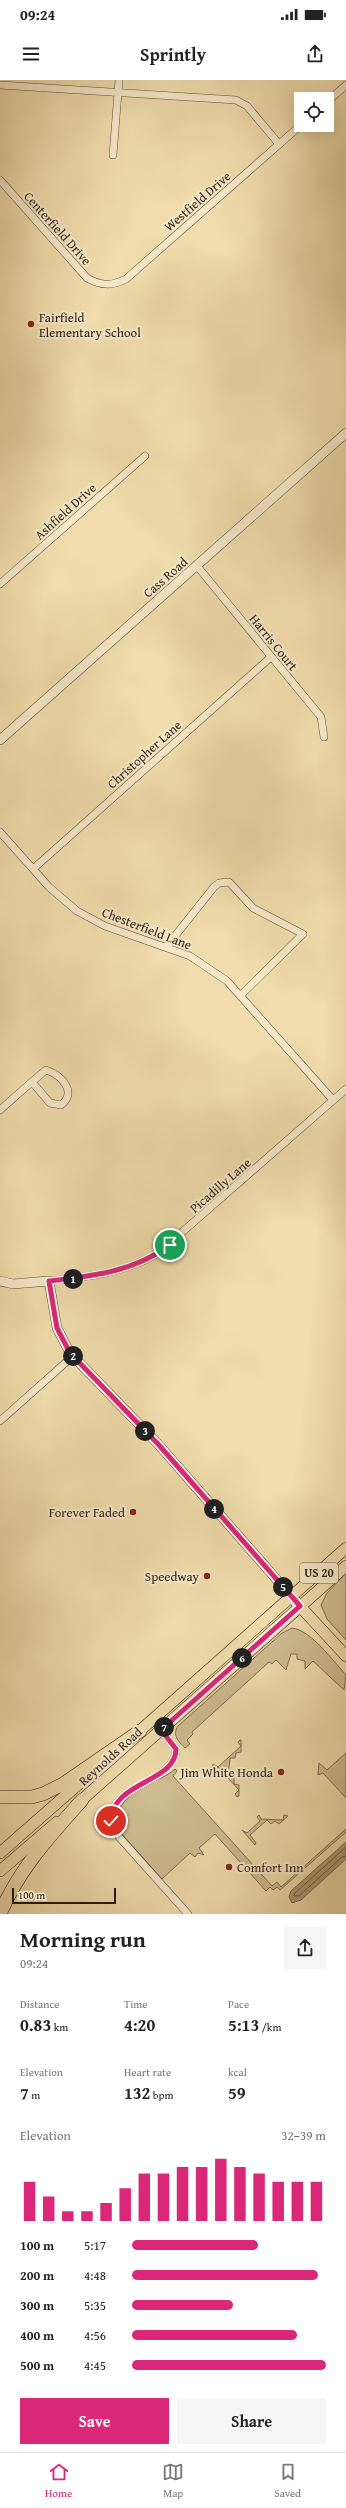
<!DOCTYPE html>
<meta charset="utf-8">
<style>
body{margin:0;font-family:"Gentium Book Plus",serif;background:#f6f6f6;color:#222;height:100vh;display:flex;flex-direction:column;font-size:15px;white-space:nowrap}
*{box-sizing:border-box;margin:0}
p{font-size:13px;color:#767676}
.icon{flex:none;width:22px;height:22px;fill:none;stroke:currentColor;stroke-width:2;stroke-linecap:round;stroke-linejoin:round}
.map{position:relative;height:1834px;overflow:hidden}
.sheet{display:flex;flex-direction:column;background:#fff;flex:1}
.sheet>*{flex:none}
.buttons{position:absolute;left:294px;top:12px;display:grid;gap:8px}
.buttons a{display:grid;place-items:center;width:40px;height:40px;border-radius:0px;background:#fff;box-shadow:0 4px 16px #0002;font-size:20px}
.scale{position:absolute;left:12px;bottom:10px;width:104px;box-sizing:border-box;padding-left:4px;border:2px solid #2d1d0e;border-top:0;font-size:11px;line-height:14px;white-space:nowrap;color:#2d1d0e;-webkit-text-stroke:3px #f5e8c9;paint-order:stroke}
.pin{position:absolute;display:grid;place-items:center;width:34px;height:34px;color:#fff;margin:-17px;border:2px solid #fff;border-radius:50%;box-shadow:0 1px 4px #0007}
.km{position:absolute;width:20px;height:20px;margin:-10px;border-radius:50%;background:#222;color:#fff;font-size:11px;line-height:20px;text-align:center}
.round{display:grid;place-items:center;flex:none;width:42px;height:42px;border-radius:0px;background:#f6f6f6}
.head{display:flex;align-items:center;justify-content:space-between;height:68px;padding:0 20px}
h1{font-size:22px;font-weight:800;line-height:30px}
.stats{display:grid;grid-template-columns:repeat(3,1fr);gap:6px;height:68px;padding:4px 20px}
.stats div{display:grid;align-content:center}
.stats b{font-size:17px;font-weight:800}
.stats small{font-size:11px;font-weight:400}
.stats p{font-size:11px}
.chart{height:112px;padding:8px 20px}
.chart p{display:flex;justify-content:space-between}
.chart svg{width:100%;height:72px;margin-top:4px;stroke:#db2777;stroke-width:6}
.action{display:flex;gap:8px;margin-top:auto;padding:8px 20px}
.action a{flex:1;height:46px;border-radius:0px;background:#db2777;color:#fff;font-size:16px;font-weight:800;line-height:46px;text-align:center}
.action a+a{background:#f6f6f6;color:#222}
ul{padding:0 20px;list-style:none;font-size:13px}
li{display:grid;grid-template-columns:64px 48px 1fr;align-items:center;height:30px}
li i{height:10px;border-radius:5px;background:#db2777}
.status{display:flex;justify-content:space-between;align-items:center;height:28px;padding:0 20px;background:#fff;direction:ltr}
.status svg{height:11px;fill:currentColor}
header{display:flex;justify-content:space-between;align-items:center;height:52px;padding:0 20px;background:#fff;font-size:18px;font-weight:800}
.tab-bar{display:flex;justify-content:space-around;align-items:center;height:56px;border-top:1px solid #e0e0e0;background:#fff;font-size:11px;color:#767676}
.tab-bar a{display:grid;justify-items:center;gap:2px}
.tab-bar .active{color:#db2777}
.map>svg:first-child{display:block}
</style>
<div class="status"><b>09:24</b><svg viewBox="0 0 49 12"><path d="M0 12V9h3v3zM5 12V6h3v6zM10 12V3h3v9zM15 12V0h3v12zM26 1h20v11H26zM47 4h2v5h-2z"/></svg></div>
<header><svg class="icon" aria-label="menu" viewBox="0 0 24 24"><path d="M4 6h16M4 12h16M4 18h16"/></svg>Sprintly<svg class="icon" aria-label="share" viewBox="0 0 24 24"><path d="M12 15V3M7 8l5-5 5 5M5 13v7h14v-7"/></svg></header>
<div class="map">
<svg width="346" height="1834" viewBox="0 0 346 1834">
<rect width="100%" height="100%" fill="#f0dcac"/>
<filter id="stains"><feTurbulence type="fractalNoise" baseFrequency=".005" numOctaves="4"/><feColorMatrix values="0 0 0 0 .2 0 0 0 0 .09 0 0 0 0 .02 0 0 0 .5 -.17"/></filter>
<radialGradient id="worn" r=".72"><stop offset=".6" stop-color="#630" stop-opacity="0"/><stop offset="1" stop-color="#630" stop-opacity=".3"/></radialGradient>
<!-- green -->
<path fill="#cfbc91" stroke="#7e6c50" d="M346,1493V1560L327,1539L321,1525L327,1513Z
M292,1548C311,1550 333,1581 346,1595L344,1610L313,1581L305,1589V1581L297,1579V1574H291L286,1590L276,1580L272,1584L269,1582L192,1652L193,1654L187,1660L190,1664L185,1668C178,1661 172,1655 178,1646L282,1553Z
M240,1660H241V1672L236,1673L235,1678H230L228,1698H234V1704L239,1705V1716L237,1717L235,1714L239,1710L218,1687L214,1690L212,1688L213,1684L218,1687L241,1666L238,1662Z
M346,1673V1718L323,1693L318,1695L319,1683L327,1690Z
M175,1689L177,1691L173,1696L272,1806L277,1802L281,1807L346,1749V1752L280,1810L277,1807L273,1810L270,1807L266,1811L215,1754L199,1768L204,1775L198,1773L195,1777L190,1773L162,1799L120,1752L115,1738C119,1725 134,1709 147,1704C158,1699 166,1697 175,1689Z
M259,1735L261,1739L283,1740L284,1735L288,1736L279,1744L275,1741L271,1744L267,1740L250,1755L256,1763L255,1765L242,1750L247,1753L260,1741L257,1737Z"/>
<!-- water -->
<path fill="#ae9b76" stroke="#7a694c" d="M346,1762V1779L301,1820L292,1823L289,1817L291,1811Z"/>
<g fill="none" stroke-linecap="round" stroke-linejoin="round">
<!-- shore -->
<path stroke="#6e5c42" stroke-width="1" d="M346,1767L295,1813L294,1816H299L342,1777L346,1776"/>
<defs>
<path id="minor" d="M0,5L236,20L247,26L279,64
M327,22L346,5
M113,75L119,0
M0,100L87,198C101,206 112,206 126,199L301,45
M197,486L321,637L324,657
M0,504L145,376
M0,752L49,807L77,831L105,846L190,876L227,901L333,1020
M33,789L271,577
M167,866L214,807L219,803L229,802L253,828L303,854L240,916
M0,1030C15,1017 30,1003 46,990C61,995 78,1012 61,1025L50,1023L32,1002
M49,1201C88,1197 123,1193 157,1174L346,1009
M0,1341L73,1276
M161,1650L176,1669C177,1706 87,1706 119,1757L188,1834"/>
<path id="tertiary" d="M0,660L346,353
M0,1201L13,1204L49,1201L57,1248L70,1273L158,1364L292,1517"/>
<path id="primary" d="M296,1522L346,1576
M134,1656L346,1468
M76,1725L346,1486
M0,1773L106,1680
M0,1791L57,1742"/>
<path id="motorway" d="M0,1717H32L43,1714L63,1704L140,1651
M0,1834C19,1789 50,1756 82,1720"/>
</defs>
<!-- minor casing -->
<use href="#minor" stroke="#5e4d36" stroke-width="8"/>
<!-- tertiary casing -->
<use href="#tertiary" stroke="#5e4d36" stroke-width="10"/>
<!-- primary casing -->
<use href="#primary" stroke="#2d1d0e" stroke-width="12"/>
<!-- motorway casing -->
<use href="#motorway" stroke="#2d1d0e" stroke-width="14"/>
<!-- minor -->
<use href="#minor" stroke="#f5e8c9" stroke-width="7"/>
<!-- tertiary -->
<use href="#tertiary" stroke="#f5e8c9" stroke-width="9"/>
<!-- primary -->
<use href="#primary" stroke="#f0dcac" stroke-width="11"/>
<!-- motorway -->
<use href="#motorway" stroke="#f0dcac" stroke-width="13"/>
</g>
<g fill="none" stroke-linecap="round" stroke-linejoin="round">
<defs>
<path id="route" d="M111,1741C112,1701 176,1703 176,1669L161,1650L300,1526L158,1364L70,1273L57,1248L49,1201C93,1196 133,1192 170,1165"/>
</defs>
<!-- route casing -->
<use href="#route" stroke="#fff" stroke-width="8"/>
<!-- route -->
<use href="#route" stroke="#db2777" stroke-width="5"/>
</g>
<!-- markers -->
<g fill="#8f2418" stroke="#f5e8c9" stroke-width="1.5">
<circle cx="31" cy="244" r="4"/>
<circle cx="133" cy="1432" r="4"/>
<circle cx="207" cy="1496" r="4"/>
<circle cx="281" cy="1692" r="4"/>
<circle cx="229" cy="1787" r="4"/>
</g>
<g text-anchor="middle" stroke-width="4" stroke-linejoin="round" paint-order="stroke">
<!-- shield labels -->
<rect fill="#f5e8c9" stroke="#695a46" stroke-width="1" x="300" y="1483" width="38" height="20" rx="3"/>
<g font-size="12" font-weight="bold" fill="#2d1d0e">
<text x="319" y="1497">US 20</text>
</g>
<!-- street labels -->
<g font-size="13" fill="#2d1d0e" stroke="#f5e8c9">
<text transform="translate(197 121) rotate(-41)" y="5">Westfield Drive</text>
<text transform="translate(58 148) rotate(48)" y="5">Centerfield Drive</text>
<text transform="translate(65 431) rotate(-42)" y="5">Ashfield Drive</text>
<text transform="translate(165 497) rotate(-41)" y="5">Cass Road</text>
<text transform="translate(274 562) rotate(51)" y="5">Harris Court</text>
<text transform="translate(144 674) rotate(-42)" y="5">Christopher Lane</text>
<text transform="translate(147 848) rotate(21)" y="5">Chesterfield Lane</text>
<text transform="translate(220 1105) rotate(-41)" y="5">Picadilly Lane</text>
<text transform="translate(110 1676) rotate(-42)" y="5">Reynolds Road</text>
</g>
<!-- poi labels -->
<g font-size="13" fill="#2d1d0e" stroke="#f5e8c9" text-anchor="end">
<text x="39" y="242" text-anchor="start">Fairfield<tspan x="39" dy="15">Elementary School</tspan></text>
<text x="125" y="1437">Forever Faded</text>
<text x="199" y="1501">Speedway</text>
<text x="273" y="1697">Jim White Honda</text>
<text x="237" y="1792" text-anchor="start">Comfort Inn</text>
</g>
</g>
<rect width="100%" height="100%" filter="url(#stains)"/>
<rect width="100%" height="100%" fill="url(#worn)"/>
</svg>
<div class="buttons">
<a><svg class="icon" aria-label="locate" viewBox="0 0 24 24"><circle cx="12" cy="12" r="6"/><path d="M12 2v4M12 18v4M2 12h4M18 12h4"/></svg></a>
</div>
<div class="scale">100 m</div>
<div class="pin" style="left:170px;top:1165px;background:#1e9e55"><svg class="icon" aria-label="arrive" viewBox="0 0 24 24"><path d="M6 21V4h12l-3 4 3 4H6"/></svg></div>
<div class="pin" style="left:111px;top:1741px;background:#d93025"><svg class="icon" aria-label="check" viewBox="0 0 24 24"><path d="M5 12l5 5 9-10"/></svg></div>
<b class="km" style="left:73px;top:1199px">1</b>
<b class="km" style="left:73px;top:1276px">2</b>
<b class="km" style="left:145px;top:1351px">3</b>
<b class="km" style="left:214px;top:1429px">4</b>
<b class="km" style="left:283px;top:1507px">5</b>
<b class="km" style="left:242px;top:1578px">6</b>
<b class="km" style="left:164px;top:1647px">7</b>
</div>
<section class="sheet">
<div class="head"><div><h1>Morning run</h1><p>09:24</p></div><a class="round"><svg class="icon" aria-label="share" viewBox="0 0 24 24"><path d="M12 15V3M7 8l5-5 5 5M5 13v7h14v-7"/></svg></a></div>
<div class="stats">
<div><p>Distance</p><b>0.83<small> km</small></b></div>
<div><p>Time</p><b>4:20</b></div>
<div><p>Pace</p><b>5:13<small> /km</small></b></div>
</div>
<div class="stats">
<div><p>Elevation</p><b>7<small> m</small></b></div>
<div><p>Heart rate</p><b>132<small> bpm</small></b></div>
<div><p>kcal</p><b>59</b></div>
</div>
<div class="chart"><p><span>Elevation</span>32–39 m</p>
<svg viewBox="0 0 160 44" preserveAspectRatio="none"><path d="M5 44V20M15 44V29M25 44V38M35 44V38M45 44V33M55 44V24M65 44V15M75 44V15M85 44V11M95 44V11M105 44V6M115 44V11M125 44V15M135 44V20M145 44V20M155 44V20"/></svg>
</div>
<ul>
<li><b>100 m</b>5:17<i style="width:65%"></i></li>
<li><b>200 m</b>4:48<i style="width:96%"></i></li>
<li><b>300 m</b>5:35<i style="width:52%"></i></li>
<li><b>400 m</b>4:56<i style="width:85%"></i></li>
<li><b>500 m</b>4:45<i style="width:100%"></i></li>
</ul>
<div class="action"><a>Save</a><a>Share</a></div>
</section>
<nav class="tab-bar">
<a class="active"><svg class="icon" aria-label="home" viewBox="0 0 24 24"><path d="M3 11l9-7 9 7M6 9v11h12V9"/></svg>Home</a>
<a><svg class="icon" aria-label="map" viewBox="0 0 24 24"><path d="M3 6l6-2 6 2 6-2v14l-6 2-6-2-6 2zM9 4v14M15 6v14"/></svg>Map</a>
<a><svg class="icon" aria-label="saved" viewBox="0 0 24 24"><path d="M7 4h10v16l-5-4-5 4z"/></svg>Saved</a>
</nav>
